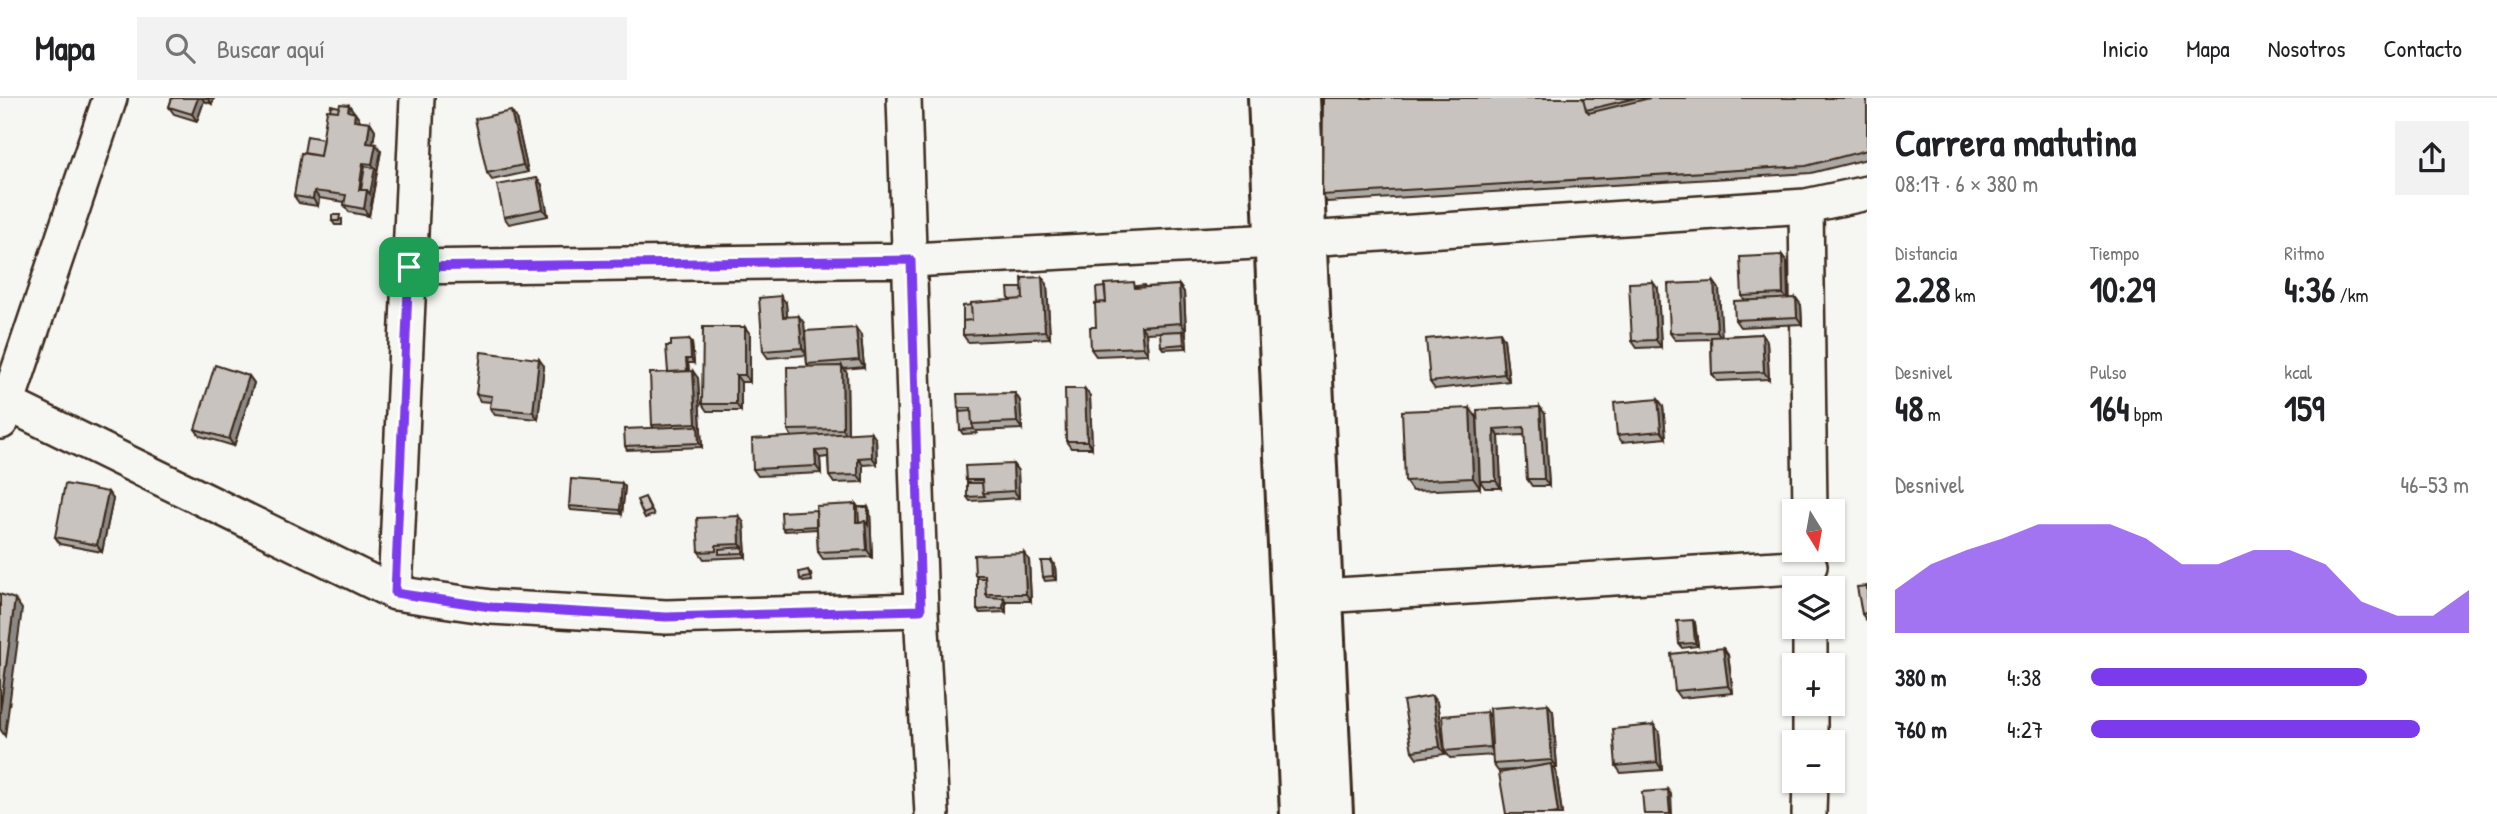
<!DOCTYPE html>
<html lang="es">
<meta charset="utf-8">
<style>
body{margin:0;font-family:"Patrick Hand",sans-serif;background:#f2f2f2;color:#202124;height:100vh;display:flex;flex-direction:column;font-size:26px;white-space:nowrap}
*{box-sizing:border-box;margin:0}
p{font-size:23px;color:#757577}
.icon{flex:none;width:38px;height:38px;fill:none;stroke:currentColor;stroke-width:2;stroke-linecap:round;stroke-linejoin:round}
.map{position:relative;flex:1;overflow:hidden}
.details{display:flex;flex-direction:column;background:#fff;width:630px}
.details>*{flex:none}
.needle{width:46px;rotate:169deg}
.tools{position:absolute;left:1782px;top:401px;display:grid;gap:14px}
.tools a{display:grid;place-items:center;width:63px;height:63px;border-radius:0px;background:#fff;box-shadow:0 2px 5px #0004;font-size:35px}
.pin{position:absolute;display:grid;place-items:center;width:60px;height:60px;color:#fff;margin:-30px;border-radius:14px;box-shadow:0 4px 10px #0006}
.round{display:grid;place-items:center;flex:none;width:74px;height:74px;border-radius:0px;background:#f2f2f2}
.overview{display:flex;align-items:center;justify-content:space-between;height:119px;padding:0 28px}
h1{font-size:38px;font-weight:800;line-height:52px}
.metrics{display:grid;grid-template-columns:repeat(3,1fr);gap:10px;height:119px;padding:7px 28px}
.metrics div{display:grid;align-content:center}
.metrics b{font-size:35px;font-weight:800}
.metrics small{font-size:19px;font-weight:400}
.metrics p{font-size:19px}
.chart{height:196px;padding:14px 28px}
.chart p{display:flex;justify-content:space-between}
.chart svg{width:100%;height:126px;margin-top:7px;fill:#7c3aed;opacity:.7}
ul{padding:0 28px;list-style:none;font-size:23px}
li{display:grid;grid-template-columns:112px 84px 1fr;align-items:center;height:52px}
li i{height:18px;border-radius:9px;background:#7c3aed}
header{display:flex;align-items:center;gap:42px;box-sizing:border-box;height:98px;padding:0 35px;background:#fff;border-bottom:2px solid #e0e0e0}
header strong{font-size:33px}
nav{display:flex;gap:38px;margin-inline-start:auto;font-size:24px}
.search{width:490px;height:63px;background:#f2f2f2;display:flex;align-items:center;gap:18px;box-sizing:border-box;padding:0 24px;border-radius:0px;color:#757577;font-size:26px}
main{display:flex;flex:1;min-height:0}
.map>svg:first-child{display:block}
</style>
<header>
<strong>Mapa</strong>
<div class="search"><svg class="icon" aria-label="search" viewBox="0 0 24 24"><circle cx="10" cy="10" r="6"/><path d="M15 15l6 6"/></svg>Buscar aquí</div>
<nav><a>Inicio</a><a>Mapa</a><a>Nosotros</a><a>Contacto</a></nav>
</header>
<main>
<div class="map">
<svg width="1867" height="716" viewBox="0 0 1867 716">
<rect width="100%" height="100%" fill="#f6f6f2"/>
<filter id="ink" filterUnits="userSpaceOnUse"><feTurbulence type="fractalNoise" baseFrequency=".0143" numOctaves="2"/><feDisplacementMap in="SourceGraphic" scale="14" xChannelSelector="R" yChannelSelector="G"/><feConvolveMatrix kernelMatrix="1 2 1 2 8 2 1 2 1" color-interpolation-filters="sRGB"/></filter>
<g filter="url(#ink)">
<g fill="none" stroke-linecap="round" stroke-linejoin="round">
<defs>
<path id="minor" d="M904,0L921,512L932,716
M1806,108L1810,413
M409,169L911,162L1275,143L1806,108L1867,95
M0,302L395,495L491,509L666,519L921,512
M1,324L110,0
M395,495L417,0
M1321,498L1810,468
M1810,567V528
M1810,644V606
M1809,716L1810,682"/>
<path id="major" d="M1268,0L1300,716
M1300,0L1333,716"/>
</defs>
<!-- minor casing -->
<use href="#minor" stroke="#3b2a1e" stroke-width="38"/>
<!-- major casing -->
<use href="#major" stroke="#3b2a1e" stroke-width="44"/>
<!-- minor -->
<use href="#minor" stroke="#f6f6f2" stroke-width="33"/>
<!-- major -->
<use href="#major" stroke="#f6f6f2" stroke-width="38"/>
</g>
<!-- wall -->
<path fill="#aca8a3" stroke="#3b2a1e" stroke-width="2" d="M172,0H214L212,6L204,3L197,23L174,16L169,9Z
M1323,0H1867V61L1811,75L1327,104L1322,97Z
M349,7L360,23L370,24L375,32L373,46L381,53L369,118L349,114L344,107L345,104L319,100L318,108L299,105L294,98L304,55L323,41L330,12Z
M516,20L528,74L492,82L487,75Z
M542,87L548,118L509,126L504,119Z
M342,121V127H335L332,123Z
M1782,157L1787,164L1788,201L1796,200L1801,207L1802,226L1740,229L1735,222L1745,203L1742,198Z
M1714,184L1719,191L1721,238L1762,236L1767,243L1769,281L1717,283L1712,276L1711,241L1675,242L1670,235Z
M1047,186L1050,240L968,244L963,237L1009,202L1022,190Z
M1144,187L1145,189L1179,187L1184,194L1186,233L1146,235L1148,256L1096,258L1091,251L1096,229L1097,205L1137,188Z
M1658,191L1661,249L1637,250L1632,243Z
M786,205L787,219L804,225L805,242L861,237L864,269L843,271L847,275L848,336L876,341L877,366L863,367V384L834,385L829,378L828,359L820,360L821,375L758,378L753,371L792,339L788,332L809,269L807,266L806,257L768,260L763,253Z
M1183,233L1186,237L1187,250L1163,251L1161,248Z
M750,236V284H741V313H707L702,306Z
M1504,241L1509,283L1435,291L1430,284Z
M690,242L692,245L694,265H688L689,273L698,280L702,349L627,352L625,348L654,330L652,327L668,274L671,248Z
M544,268L538,321L495,317L490,310L491,304L480,303L476,296Z
M249,278L254,285L234,348L200,338L195,331Z
M1085,291L1090,298L1092,350H1071L1066,343Z
M1015,295L1020,303L1022,331L976,333L977,335L963,336L960,332V314L958,310Z
M1658,301L1663,308L1666,340L1622,344L1617,337Z
M1540,309L1545,316L1549,388H1532L1527,381L1525,337L1499,338L1501,390H1485L1480,383L1478,341L1480,390L1412,393L1405,383L1477,319Z
M1013,366L1018,373L1019,400L970,403L967,399L968,385L966,382Z
M625,389L622,416L571,412L569,408Z
M108,394L113,401L102,454L60,446L55,439Z
M647,403L654,417L645,420L643,416Z
M856,406L858,409L870,413L872,459L823,461L818,454L817,431L785,433L782,430L816,412Z
M744,425L746,459L704,461L699,454Z
M1024,455L1029,462L1031,503H1005L1006,514L980,515L977,512V480L975,477Z
M1055,467L1056,482L1045,483L1043,479Z
M808,472L811,476L812,483L803,484L800,481Z
M1867,488V523L1862,516Z
M1695,525L1698,548L1682,550L1679,546Z
M1723,550L1728,557L1733,595L1680,600L1675,593Z
M1437,605L1445,656L1417,660L1412,653Z
M1553,613L1557,670H1553L1556,673L1562,716H1506L1514,672L1498,673L1493,666V657L1450,660L1445,653L1487,614L1490,618Z
M1654,627L1659,634L1662,672L1621,675L1616,668Z"/>
<!-- shaded-wall -->
<path fill="#8c8885" stroke="#3b2a1e" stroke-width="2" d="M198,0H202L204,3L197,23L192,16Z
M207,0H214L212,6Z
M349,7L354,14L353,21L348,13Z
M511,13L516,20L528,74L523,67Z
M355,15L360,22L359,29L354,22Z
M370,24L375,32L372,52L367,45Z
M376,46L381,53L377,73L372,66Z
M363,65L368,72L364,95L359,92Z
M375,70L377,73L369,118L364,111L367,92Z
M537,80L542,87L548,118L543,111Z
M314,93L319,100L318,108L313,101Z
M1782,157L1787,164L1788,203L1783,196Z
M1042,179L1047,186L1050,240L1045,233Z
M1653,184L1658,191L1661,249L1656,242Z
M1714,184L1719,191L1722,241L1717,234Z
M1179,187L1184,194L1186,233L1181,225Z
M781,198L786,205L788,226L783,219Z
M1796,200L1801,207L1802,226L1797,219Z
M799,218L804,225L807,257L802,250Z
M1141,228L1146,235L1148,256L1143,249Z
M745,229L750,236V284L745,277Z
M856,230L861,237L864,269L859,262Z
M1183,233L1186,237L1187,250L1184,246Z
M1500,234L1504,241L1509,283L1504,276Z
M1762,236L1767,243L1769,281L1764,274Z
M690,242L692,245L694,265L691,261Z
M539,261L544,268L538,321L533,314Z
M686,261L688,265L690,280L687,276Z
M842,268L847,275L848,339L843,331Z
M693,273L698,280L702,349L699,345L698,328L696,325Z
M736,277L741,284V313L736,306Z
M249,278L254,285L234,348L229,341Z
M1085,291L1090,298L1092,350L1087,343Z
M1015,295L1020,303L1022,331L1017,324Z
M1658,301L1663,308L1666,340L1661,333Z
M1540,309L1545,316L1549,388L1544,381Z
M1470,310L1477,320L1480,390L1473,380Z
M1494,331L1499,338L1501,390L1496,383Z
M871,334L876,341L877,366L872,359Z
M815,353L820,360L821,375L816,368Z
M858,360L863,367V384L858,377Z
M1013,366L1018,373L1019,400L1014,393Z
M622,385L625,389L622,416L620,412Z
M108,394L113,401L102,454L97,447Z
M856,406L861,413V427L856,424Z
M868,409L870,413L872,459L867,452L865,423Z
M739,418L744,425L746,459L743,455V449L740,446Z
M1024,455L1029,462L1031,503L1026,496Z
M1052,463L1055,467L1056,482L1053,478Z
M1004,500L1006,504V514L1003,510Z
M15,501L22,511L5,638L0,631V613Z
M1693,522L1695,525L1698,548L1695,545Z
M1723,550L1728,557L1733,595L1728,588Z
M1432,598L1437,605L1445,656L1440,649Z
M1548,606L1553,613L1557,670L1552,662Z
M1487,614L1492,621L1495,657L1490,649Z
M1654,627L1659,634L1662,672L1657,664Z
M1551,666L1556,673L1562,716H1559L1558,715Z
M1668,692L1671,696L1672,716H1670Z"/>
<!-- building -->
<path fill="#c8c3be" stroke="#3b2a1e" stroke-width="2" d="M172,0H198L192,16L169,9Z
M1323,0H1583L1586,12L1589,15L1650,0H1867V52L1806,68L1322,97Z
M1583,0H1636L1586,12Z
M340,6L349,7L348,13L355,15L354,22L370,24L367,45L376,46L372,66L363,65L359,92H367L364,111L344,107L346,97L314,93L313,101L294,98L301,55L320,58L327,12L338,13Z
M331,7L339,9L338,13L330,12Z
M511,13L523,67L487,75L475,21Z
M307,38L323,41L320,58L304,55Z
M365,68L375,70L370,96L367,92H361Z
M537,80L543,111L504,119L497,87Z
M332,117H340L339,123H332Z
M1782,157L1783,196L1742,198L1740,159Z
M1042,179L1045,233L963,237V223L972,222L971,205L1023,201L1022,180Z
M1134,184L1135,190L1179,187L1181,225L1141,228L1143,249L1091,251L1090,229H1096L1095,205L1106,204L1104,186Z
M1653,184L1656,242L1632,243L1629,185Z
M1714,184L1717,234L1670,235L1668,186Z
M1105,189L1106,204L1097,205L1096,190Z
M1008,190H1022L1023,201L1009,202Z
M781,198L783,219L799,218L802,250L763,253L759,200Z
M1796,200L1797,219L1735,222L1734,203Z
M971,207L972,222L963,223V208Z
M703,229H745V277H736V306H702Z
M856,230L859,262L807,266L805,233Z
M1183,233L1184,246L1161,248L1160,234Z
M1500,234L1504,276L1430,284L1426,241Z
M1762,236L1764,274L1712,276L1711,239Z
M690,242L691,261H686L687,273L668,274L666,248H671V243Z
M481,254L539,261L533,314L490,310L492,298L476,296Z
M215,267L249,278L229,341L195,331Z
M842,268L843,331L788,332L787,269Z
M693,273L696,325L652,327L650,275Z
M1065,291H1085L1087,343H1066Z
M1015,295L1017,324L972,326L971,310H958L957,296Z
M1658,301L1661,333L1617,337L1614,305Z
M1540,309L1544,381H1527L1524,329L1494,331L1496,383H1480L1477,312Z
M1470,310L1473,380L1405,383L1402,313Z
M971,313L972,326L974,331L960,332L959,314Z
M698,328L699,345L625,348L624,331Z
M871,334L872,359L858,360V377L829,378L828,352L815,353L816,368L753,371L752,341Z
M1013,366L1014,393L983,395L982,382H966L965,368Z
M571,381L622,385L620,412L569,408Z
M967,385H982L983,395L985,398L967,399Z
M65,386L108,394L97,447L55,439Z
M645,399L651,413L643,416L637,402Z
M856,406V424L865,423L867,452L818,454L816,408Z
M858,409H868V427L865,423L859,424Z
M816,412V428L782,430L781,414Z
M739,418L740,446L716,447V453L699,454L697,420Z
M743,449V455L719,456V451Z
M1024,455L1026,496H986L985,477H975L974,457Z
M1041,463H1052L1053,478L1043,479Z
M808,472L810,479L800,481L799,474Z
M977,480H985L986,496L988,499L1004,500L1003,510L977,512Z
M1867,488V515L1862,516L1857,489Z
M0,496L15,501L0,613Z
M1693,522L1695,545L1679,546L1677,523Z
M1723,550L1728,588L1675,593L1671,556Z
M1432,598L1440,649L1412,653L1403,603Z
M1548,606L1552,662L1493,666L1490,610Z
M1487,614L1490,649L1445,653L1442,618Z
M1654,627L1657,664L1616,668L1613,631Z
M1551,666L1558,715L1551,716H1506L1499,675Z
M1668,692L1670,716H1644L1642,694Z"/>
</g>
<g fill="none" stroke-linecap="round" stroke-linejoin="round" filter="url(#ink)">
<defs>
<path id="route" d="M911,162L921,512L666,519L491,509L395,495L409,169Z"/>
</defs>
<!-- route casing -->
<use href="#route" stroke="#fff" stroke-width="14"/>
<!-- route -->
<use href="#route" stroke="#7c3aed" stroke-width="9"/>
</g>
</svg>
<div class="tools">
<a><svg class="needle" viewBox="-14 -14 28 28"><path d="M0-13l5 13h-10z" fill="#e53935"/><path d="M0 13l5-13h-10z" fill="#757577"/></svg></a>
<a><svg class="icon" aria-label="layers" viewBox="0 0 24 24"><path d="M12 4l9 5-9 5-9-5zM3 14l9 5 9-5"/></svg></a>
<a>+</a>
<a>−</a>
</div>
<div class="pin" style="left:409px;top:169px;background:#1e9e55"><svg class="icon" aria-label="arrive" viewBox="0 0 24 24"><path d="M6 21V4h12l-3 4 3 4H6"/></svg></div>
</div>
<section class="details">
<div class="overview"><div><h1>Carrera matutina</h1><p>08:17 · 6 × 380 m</p></div><a class="round"><svg class="icon" aria-label="share" viewBox="0 0 24 24"><path d="M12 15V3M7 8l5-5 5 5M5 13v7h14v-7"/></svg></a></div>
<div class="metrics">
<div><p>Distancia</p><b>2.28<small> km</small></b></div>
<div><p>Tiempo</p><b>10:29</b></div>
<div><p>Ritmo</p><b>4:36<small> /km</small></b></div>
</div>
<div class="metrics">
<div><p>Desnivel</p><b>48<small> m</small></b></div>
<div><p>Pulso</p><b>164<small> bpm</small></b></div>
<div><p>kcal</p><b>159</b></div>
</div>
<div class="chart"><p><span>Desnivel</span>46–53 m</p>
<svg viewBox="0 0 160 44" preserveAspectRatio="none"><path d="M0 44V29L10 20L20 15L30 11L40 6L50 6L60 6L70 11L80 20L90 20L100 15L110 15L120 20L130 33L140 38L150 38L160 29V44z"/></svg>
</div>
<ul>
<li><b>380 m</b>4:38<i style="width:73%"></i></li>
<li><b>760 m</b>4:27<i style="width:87%"></i></li>
</ul>
</section>
</main>
